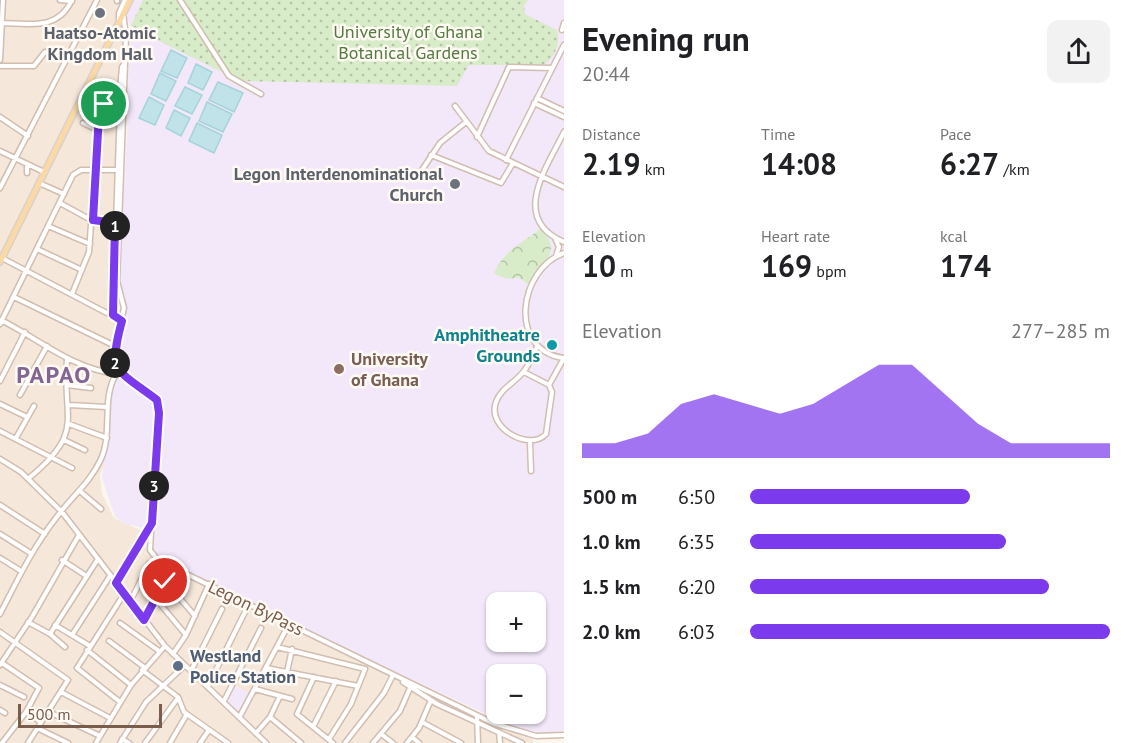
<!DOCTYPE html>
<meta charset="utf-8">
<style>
body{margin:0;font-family:"PT Sans",sans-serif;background:#f2f2f2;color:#202124;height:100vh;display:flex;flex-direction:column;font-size:22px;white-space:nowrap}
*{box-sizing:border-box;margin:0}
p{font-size:20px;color:#757577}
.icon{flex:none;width:33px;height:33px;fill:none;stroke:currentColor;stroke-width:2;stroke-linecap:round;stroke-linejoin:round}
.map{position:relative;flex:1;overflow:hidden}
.sheet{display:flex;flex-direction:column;background:#fff;width:564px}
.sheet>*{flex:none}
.controls{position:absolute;left:486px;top:592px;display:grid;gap:12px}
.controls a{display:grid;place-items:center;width:60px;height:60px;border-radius:12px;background:#fff;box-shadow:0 2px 4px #0004;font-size:30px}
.scale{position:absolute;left:18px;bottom:15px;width:144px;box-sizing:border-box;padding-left:6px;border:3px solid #7a5c4d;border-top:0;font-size:16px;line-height:21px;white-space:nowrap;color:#7a5c4d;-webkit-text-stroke:4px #fffaf3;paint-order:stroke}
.pin{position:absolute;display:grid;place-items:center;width:51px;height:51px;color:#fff;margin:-26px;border:3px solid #fff;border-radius:50%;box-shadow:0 2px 6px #0007}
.km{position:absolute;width:30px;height:30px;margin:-15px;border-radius:50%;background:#222;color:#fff;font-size:16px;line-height:30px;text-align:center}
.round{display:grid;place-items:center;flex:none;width:63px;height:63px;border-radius:12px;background:#f2f2f2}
.headline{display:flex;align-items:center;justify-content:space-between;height:102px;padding:0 18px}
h1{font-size:33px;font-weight:700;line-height:45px}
.figures{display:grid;grid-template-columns:repeat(3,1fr);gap:9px;height:102px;padding:6px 18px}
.figures div{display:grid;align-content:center}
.figures b{font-size:30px;font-weight:700}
.figures small{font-size:16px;font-weight:400}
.figures p{font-size:16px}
.chart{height:168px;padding:12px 18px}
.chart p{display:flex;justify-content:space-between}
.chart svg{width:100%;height:108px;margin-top:6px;fill:#7c3aed;opacity:.7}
ul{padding:0 18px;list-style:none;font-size:20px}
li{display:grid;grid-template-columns:96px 72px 1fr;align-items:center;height:45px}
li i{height:15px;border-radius:8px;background:#7c3aed}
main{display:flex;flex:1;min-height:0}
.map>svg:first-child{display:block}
</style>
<main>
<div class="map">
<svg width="564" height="743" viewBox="0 0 564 743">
<defs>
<pattern id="forest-crowns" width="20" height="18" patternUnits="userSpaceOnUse" patternTransform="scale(1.5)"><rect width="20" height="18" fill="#d8ecc9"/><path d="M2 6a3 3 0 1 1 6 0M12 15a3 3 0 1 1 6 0" fill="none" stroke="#b4c2a5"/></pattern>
<pattern id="park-dots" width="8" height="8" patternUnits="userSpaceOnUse" patternTransform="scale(1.5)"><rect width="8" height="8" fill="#d8ecc9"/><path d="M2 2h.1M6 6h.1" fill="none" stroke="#b4c2a5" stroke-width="1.8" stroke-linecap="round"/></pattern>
</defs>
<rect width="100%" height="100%" fill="#fdf6ec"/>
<!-- residential -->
<path fill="#f5e8da" d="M0,0H128L65,128L122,16L125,17L121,100L122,157L114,281L118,314L112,338L108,401L125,416L100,475L102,494L114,518L142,531L113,583L179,665L145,699L125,729L184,663L145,622L116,583L140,542L152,555L461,707L533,739V743H0Z"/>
<!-- education -->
<path fill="#f3e8fa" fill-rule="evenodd" d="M132,0H564V731L538,734L518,729L345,648L156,557L152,549V530L126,524L115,517L102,478L118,341L126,309L118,280L127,137L129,48L132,31L125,14ZM496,603H536V642H496ZM496,675H536V714H496Z
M235,685L250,694L240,713L227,700Z"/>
<!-- forest -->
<path fill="url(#forest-crowns)" d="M540,229C564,252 543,259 529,285L518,277C511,280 502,279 494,273C504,250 523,243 540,229Z"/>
<!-- park -->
<path fill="url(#park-dots)" d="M143,0H528L524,6L525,14L557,30C561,43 555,58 543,65H469L457,86L240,81L137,30L131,25Z"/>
<!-- water -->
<path fill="#bfe3e8" stroke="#a5d3da" stroke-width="1.5" d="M171,50L187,58L177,78L161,71Z
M196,64L212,72L203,90L188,83Z
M160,73L176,81L166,101L151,94Z
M218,82L243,93L234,112L209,100Z
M185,87L202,95L192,114L175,106Z
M149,97L164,105L155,125L139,118Z
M207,102L232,114L223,132L199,121Z
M174,110L190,118L181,136L166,128Z
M197,123L222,135L214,153L189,141Z"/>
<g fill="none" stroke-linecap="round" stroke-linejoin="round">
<defs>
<path id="minor" d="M60,0L72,1
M180,0L229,76L261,94
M117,1V0
M123,13L126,36L117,281L124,308L115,346L117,369L158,403L150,550L157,559L176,569L493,723L536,736L564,735
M119,20V13L125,0
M3,23C32,24 58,30 72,0
M562,30L564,23
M0,60L3,0
M0,66H34L45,52
M537,98L564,111
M534,103L564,117
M455,106L489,151L564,187
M0,117L28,136
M83,123L98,130
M564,132C547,167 509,219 564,242
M477,137L509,67L551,68
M0,151L44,172
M431,155L501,183L513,163
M506,160L564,45
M27,173V164
M420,173L440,143L466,122
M39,183L64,194
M0,188L97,0
M60,203L93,221L115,223
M48,226L90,244
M555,238L559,247L556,256
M37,249L82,270
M2,258L122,321
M72,294L89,252L99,114L104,104L119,100L122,67L124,64
M14,297L115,346
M113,315L120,104
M1,320C39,339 74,370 118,374
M0,324L73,175L81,170H121
M537,347C533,355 529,365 524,371C515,383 501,388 496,402C486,428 530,452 546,434L552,392L549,385L564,358
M563,358C507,349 519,269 564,253
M524,372L549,385
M0,381L25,332
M67,385L91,388
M20,395L47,346
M0,404L27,417
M69,405L107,407
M69,424L107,438
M0,431L72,468
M16,438L34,406
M64,440L85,450
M530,442L531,471
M0,459L21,472L62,512L165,646L266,743
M29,478C86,431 62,421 67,359
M81,492L101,509
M0,505L45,534
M0,534L32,554
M0,558L21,571
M62,560L85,575
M165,581L195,616
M116,583L151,525
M156,599L186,635
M130,602L149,564
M0,614C17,581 33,547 56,518C71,497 90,483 101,459C113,432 101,400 116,374
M144,620L165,581L157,575
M28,622L50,634L65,647
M120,623L159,651
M55,625L90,646
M0,632L68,680L28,743
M50,634L98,559
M72,635L110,576
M109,641L144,667
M277,647L365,669L351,704L329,739
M87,650L131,685
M173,654L186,635L209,584
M2,663L39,688L26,712L2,743
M0,665L32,617L79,535
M266,668L358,686
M142,670L178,697L184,712L228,743
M191,671L222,609
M287,672L292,649
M314,677L297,714L333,743
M403,682L437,704L522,743
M0,685L24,697
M208,686L249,604
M255,689L292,699
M61,692L110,718
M224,701L261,628
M120,702L77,668L124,594
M0,710L5,713
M26,712L41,722
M49,712L100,736
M240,716L289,624
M477,716L478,743
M270,717L301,743
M422,722L461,743
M313,727L336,681
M37,728L68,743
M499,732L500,743
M256,733L270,717L280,696
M381,734L393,743
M412,737L419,743
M122,739L129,743
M96,743L131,685L165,646
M120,743L146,702L184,666
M145,743L178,698
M170,743L187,714
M200,743L209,730
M345,743L384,693L393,675
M373,743L400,711L410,688
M407,743L419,728L431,700"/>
<path id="major" d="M0,262L130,0"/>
</defs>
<!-- minor casing -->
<use href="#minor" stroke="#d1beb0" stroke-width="7"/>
<!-- major casing -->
<use href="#major" stroke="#dad1cd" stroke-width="8"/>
<!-- minor -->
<use href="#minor" stroke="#fff" stroke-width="4"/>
<!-- major -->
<use href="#major" stroke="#fbd9a5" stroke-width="5"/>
</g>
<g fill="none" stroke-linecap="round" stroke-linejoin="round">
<defs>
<path id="route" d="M104,104L99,114L93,220L115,223L113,315L122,321C107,374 118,370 157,400L159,413L152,523L116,583L144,620L165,581"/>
</defs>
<!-- route casing -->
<use href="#route" stroke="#fff" stroke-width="12"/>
<!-- route -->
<use href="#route" stroke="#7c3aed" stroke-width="8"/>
</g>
<!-- markers -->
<g fill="#6b7280" stroke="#fffaf3" stroke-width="2">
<circle cx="100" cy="13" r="6"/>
<circle cx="455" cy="184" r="6"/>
</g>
<circle fill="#0f9aa8" stroke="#fffaf3" stroke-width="2" cx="552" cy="345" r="6"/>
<circle fill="#8d6e63" stroke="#fffaf3" stroke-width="2" cx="339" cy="369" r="6"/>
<circle fill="#5c6f8a" stroke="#fffaf3" stroke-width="2" cx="178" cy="666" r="6"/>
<g text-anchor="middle" stroke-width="5" stroke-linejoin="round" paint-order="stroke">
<!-- park labels -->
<g font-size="18" fill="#537a41" stroke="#fffaf3">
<text x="408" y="38">University of Ghana<tspan x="408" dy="21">Botanical Gardens</tspan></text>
</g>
<!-- worship labels -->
<g font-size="18" font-weight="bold" fill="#5b616d" stroke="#fffaf3">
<text x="100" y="39">Haatso-Atomic<tspan x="100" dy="21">Kingdom Hall</tspan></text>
<text x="443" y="180" text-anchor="end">Legon Interdenominational<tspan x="443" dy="21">Church</tspan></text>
</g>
<!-- culture labels -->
<g font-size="18" font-weight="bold" fill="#0d838f" stroke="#fffaf3" text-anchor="end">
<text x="540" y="341">Amphitheatre<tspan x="540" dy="21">Grounds</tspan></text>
</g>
<!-- education labels -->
<g font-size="18" font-weight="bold" fill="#785e54" stroke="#fffaf3" text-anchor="start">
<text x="351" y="365">University<tspan x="351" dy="21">of Ghana</tspan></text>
</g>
<!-- street labels -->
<g font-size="18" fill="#7a5c4d" stroke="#fffaf3">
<text transform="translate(256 608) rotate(26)" y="6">Legon ByPass</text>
</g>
<!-- service labels -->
<g font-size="18" font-weight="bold" fill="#4e5e75" stroke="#fffaf3" text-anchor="start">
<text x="190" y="662">Westland<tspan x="190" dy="21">Police Station</tspan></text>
</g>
<!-- district labels -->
<g font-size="24" font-weight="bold" letter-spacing="1.5" fill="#846695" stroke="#fffaf3">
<text x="54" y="383">PAPAO</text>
</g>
</g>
</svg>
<div class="controls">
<a>+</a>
<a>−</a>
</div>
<div class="scale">500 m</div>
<div class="pin" style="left:104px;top:104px;background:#1e9e55"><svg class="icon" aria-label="arrive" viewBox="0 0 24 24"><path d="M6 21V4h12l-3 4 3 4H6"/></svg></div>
<div class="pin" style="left:165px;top:581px;background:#d93025"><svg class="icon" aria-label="check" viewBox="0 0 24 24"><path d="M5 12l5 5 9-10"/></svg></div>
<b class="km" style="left:115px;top:226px">1</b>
<b class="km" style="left:115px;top:363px">2</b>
<b class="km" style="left:154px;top:486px">3</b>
</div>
<section class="sheet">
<div class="headline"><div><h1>Evening run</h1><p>20:44</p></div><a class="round"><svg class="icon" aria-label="share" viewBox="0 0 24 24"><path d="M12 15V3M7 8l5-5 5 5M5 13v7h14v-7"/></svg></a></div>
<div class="figures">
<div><p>Distance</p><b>2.19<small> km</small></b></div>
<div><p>Time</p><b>14:08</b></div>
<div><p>Pace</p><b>6:27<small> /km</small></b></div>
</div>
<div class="figures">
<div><p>Elevation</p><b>10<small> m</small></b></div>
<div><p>Heart rate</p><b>169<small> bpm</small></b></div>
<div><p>kcal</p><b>174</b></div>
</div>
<div class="chart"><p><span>Elevation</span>277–285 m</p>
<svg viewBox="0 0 160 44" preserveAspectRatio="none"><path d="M0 44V38L10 38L20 34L30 22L40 18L50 22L60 26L70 22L80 14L90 6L100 6L110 18L120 30L130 38L140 38L150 38L160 38V44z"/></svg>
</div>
<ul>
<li><b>500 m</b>6:50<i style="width:61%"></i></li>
<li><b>1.0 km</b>6:35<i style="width:71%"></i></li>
<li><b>1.5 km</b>6:20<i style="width:83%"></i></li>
<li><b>2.0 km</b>6:03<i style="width:100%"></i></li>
</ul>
</section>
</main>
